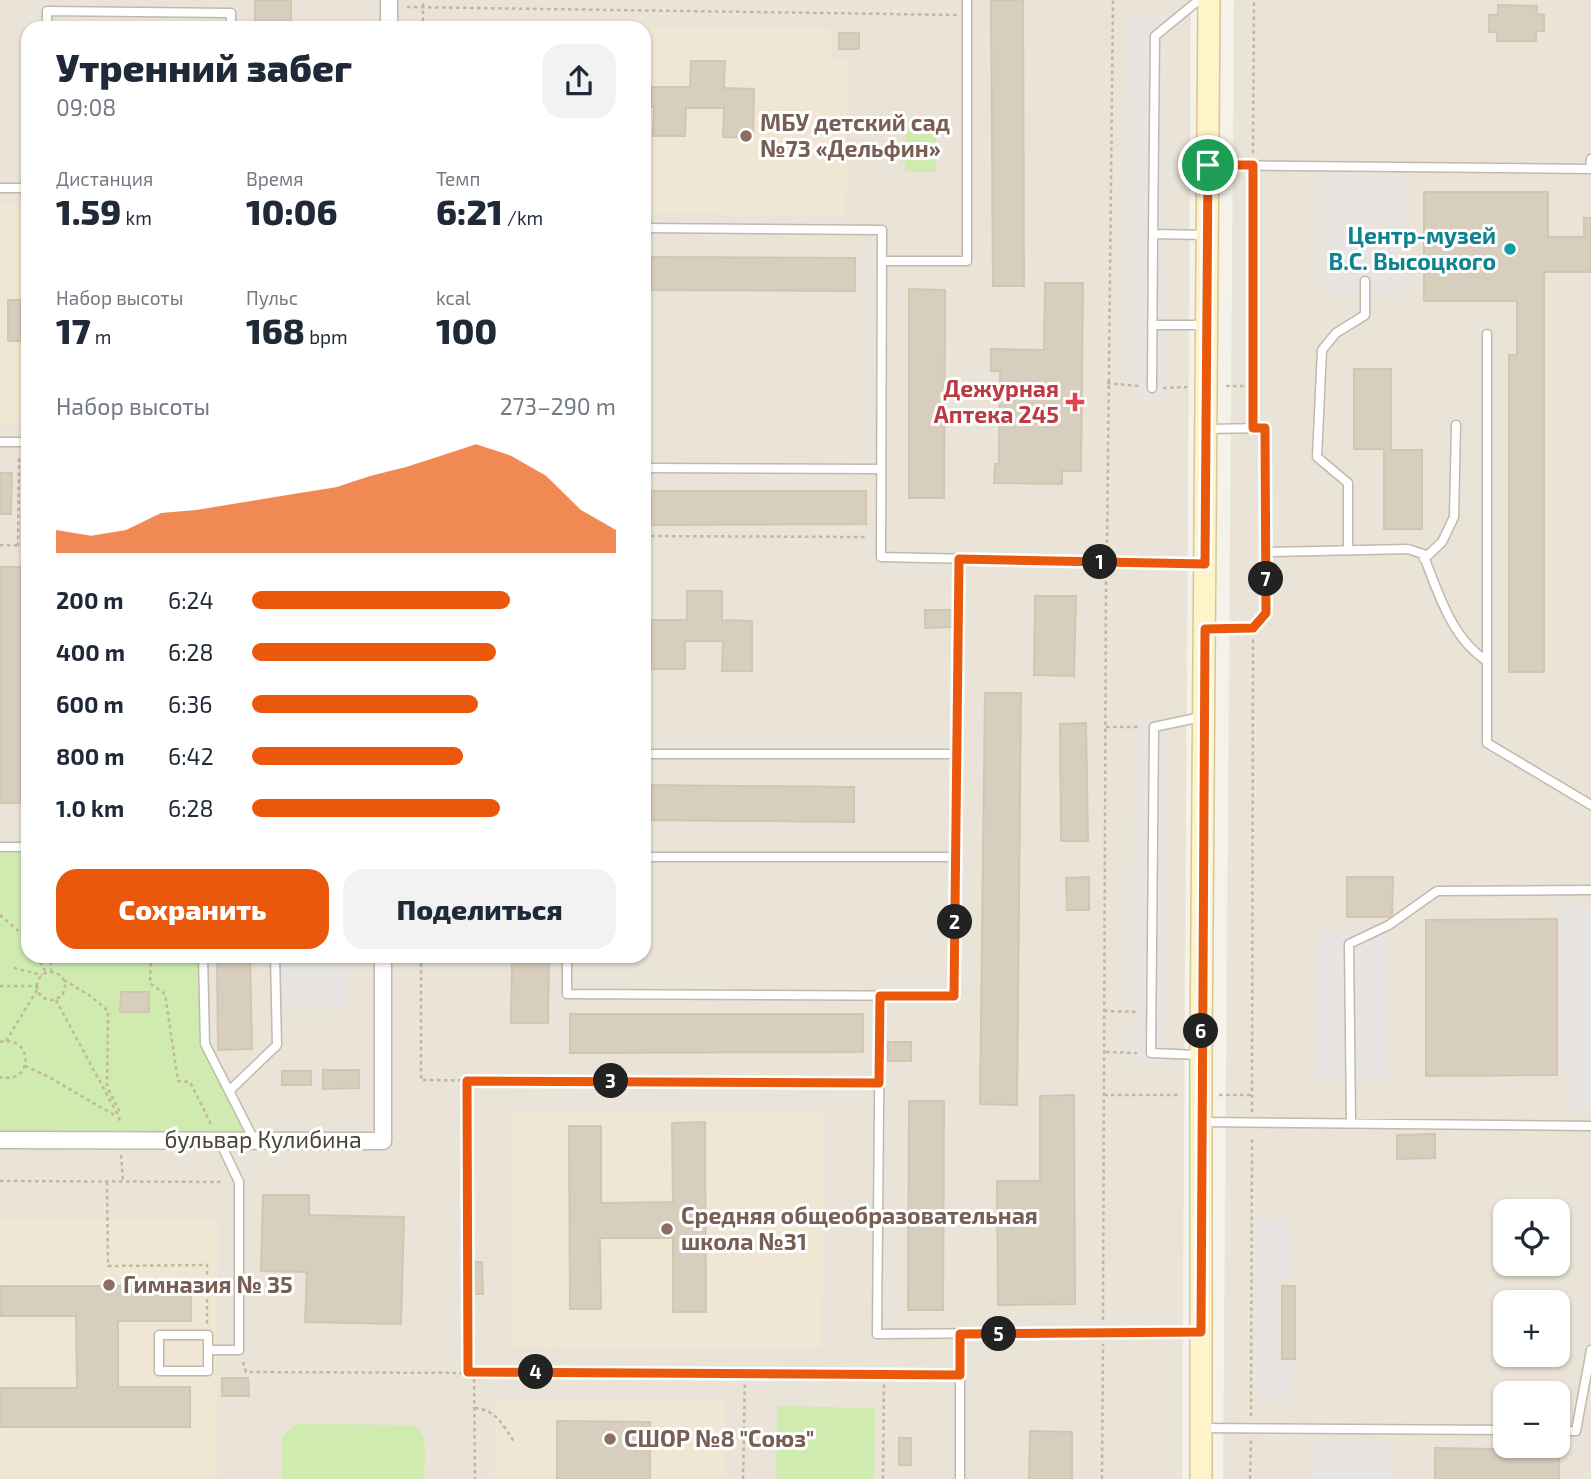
<!DOCTYPE html>
<html lang="ru">
<meta charset="utf-8">
<style>
body{margin:0;font-family:"Exo 2",sans-serif;background:#f2f2f3;color:#1f2937;height:100vh;display:flex;flex-direction:column;font-size:26px;white-space:nowrap}
*{box-sizing:border-box;margin:0}
p{font-size:23px;color:#747a83}
.icon{flex:none;width:38px;height:38px;fill:none;stroke:currentColor;stroke-width:2;stroke-linecap:round;stroke-linejoin:round}
.map{position:relative;flex:1;overflow:hidden}
.panel{position:absolute;left:21px;top:21px;width:630px;height:942px;display:flex;flex-direction:column;background:#fff;border-radius:21px;box-shadow:0 2px 5px #0004}
.panel>*{flex:none}
.fabs{position:absolute;left:1493px;top:1199px;display:grid;gap:14px}
.fabs a{display:grid;place-items:center;width:77px;height:77px;border-radius:14px;background:#fff;box-shadow:0 2px 5px #0004;font-size:35px}
.pin{position:absolute;display:grid;place-items:center;width:60px;height:60px;color:#fff;margin:-30px;border:4px solid #fff;border-radius:50%;box-shadow:0 2px 7px #0007}
.km{position:absolute;width:35px;height:35px;margin:-18px;border-radius:50%;background:#222;color:#fff;font-size:19px;line-height:35px;text-align:center}
.round{display:grid;place-items:center;flex:none;width:74px;height:74px;border-radius:21px;background:#f2f2f3}
.head{display:flex;align-items:center;justify-content:space-between;height:119px;padding:0 35px}
h1{font-size:38px;font-weight:800;line-height:52px}
.figures{display:grid;grid-template-columns:repeat(3,1fr);gap:10px;height:119px;padding:7px 35px}
.figures div{display:grid;align-content:center}
.figures b{font-size:35px;font-weight:800}
.figures small{font-size:19px;font-weight:400}
.figures p{font-size:19px}
.chart{height:196px;padding:14px 35px}
.chart p{display:flex;justify-content:space-between}
.chart svg{width:100%;height:126px;margin-top:7px;fill:#ea580c;opacity:.7}
.action{display:flex;gap:14px;margin-top:auto;padding:14px 35px}
.action a{flex:1;height:80px;border-radius:21px;background:#ea580c;color:#fff;font-size:28px;font-weight:800;line-height:80px;text-align:center}
.action a+a{background:#f2f2f3;color:#1f2937}
ul{padding:0 35px;list-style:none;font-size:23px}
li{display:grid;grid-template-columns:112px 84px 1fr;align-items:center;height:52px}
li i{height:18px;border-radius:9px;background:#ea580c}
.map>svg:first-child{display:block}
</style>
<div class="map">
<svg width="1591" height="1479" viewBox="0 0 1591 1479">
<rect width="100%" height="100%" fill="#f5f2e9"/>
<!-- residential -->
<path fill="#e9e4d7" fill-rule="evenodd" d="M0,0H1191L1182,1479H0ZM28,28H644V956H28Z
M1234,0H1591V1479H1223ZM1505,1211H1558V1264H1505ZM1505,1302H1558V1354H1505ZM1505,1393H1558V1446H1505Z"/>
<!-- education -->
<path fill="#efe7d3" d="M516,25L832,29V58H848L846,216L644,213V28H516Z
M0,204L28,205V426L0,425Z
M512,1111H823L822,1348L512,1347Z
M0,1220H218L217,1475H111V1479H0Z
M495,1400H726V1479H495Z"/>
<!-- green -->
<path fill="#cfebb0" d="M905,125H936V172H905Z
M0,849H28V956H201L203,1045L252,1139L0,1138Z
M777,1406L875,1408L874,1479H776Z
M296,1424L411,1425C431,1431 424,1462 424,1479H282V1439L285,1433Z"/>
<!-- parking -->
<path fill="#e7e4e1" d="M1132,16H1165V400H1133Z
M1326,170H1406V292H1326Z
M1136,720H1168L1164,1061H1132Z
M1559,907H1591V1114L1568,1113L1569,1080L1560,1073Z
M1317,931H1388L1387,1080L1316,1081Z
M275,956H347L348,1008L276,1009Z
M1258,1219L1290,1220V1280H1279V1361L1291,1362V1396L1257,1397Z
M1391,1440V1479H1312V1441Z"/>
<!-- building -->
<path fill="#d8cebe" stroke="#d3c6b1" stroke-width="2" d="M255,0H291V28H255Z
M991,0H1023L1024,286H993Z
M1498,5L1537,6L1536,14L1544,15V31H1536V41H1497V32H1489V15H1498Z
M839,33H859V49H839Z
M644,61H648L647,87H690L691,61H725L724,88L754,89L753,138L723,137L724,108H686L685,136H653L654,107H644Z
M1424,192H1548V237H1584V218H1591V272H1544V672H1509V355H1517V301H1424Z
M644,257L855,258V291L644,290Z
M1045,283H1083L1081,471H1062V484L994,483L995,464H999L1000,371H991V349L1044,350Z
M909,289L945,290L944,498H909Z
M8,300H28V341H8Z
M1354,369H1391V450H1422V529H1384V449H1354Z
M0,473H12L11,514H0Z
M644,491H866V524L644,525Z
M0,567H28V803H0Z
M644,591L646,620H687V591H722V620L752,621V671H722L723,641H685V669H650V640H644Z
M1035,596H1076L1074,676L1034,675Z
M925,610H952V627L925,628Z
M985,693H1021L1017,1105L980,1104Z
M1086,723L1088,841H1061L1060,724Z
M644,785L854,787V822L644,820Z
M1089,877V910H1067L1066,878Z
M1347,877H1393L1392,917H1347Z
M1557,919V1075L1426,1076V920Z
M217,956H250L252,1049L218,1050Z
M512,956H549L548,1023H511Z
M121,992H149V1012H120Z
M570,1014H863V1052L570,1053Z
M888,1042H911V1061H888Z
M323,1070H359V1088L323,1089Z
M282,1071H311V1085H282Z
M1074,1095L1075,1304L998,1305L997,1181H1040V1096Z
M909,1101H944L943,1310H908Z
M705,1122L706,1312H673V1238H600L601,1309H570L569,1126H601V1203L673,1202L672,1123Z
M1435,1134V1158L1397,1159V1135Z
M263,1195H309V1215L404,1217L401,1324L305,1322L307,1272L261,1271Z
M473,1262H482L483,1294H474L473,1283L470,1284V1274H473Z
M1,1286H191V1321H118V1387H190V1427H0V1388H77L76,1316H1Z
M1282,1286H1295V1359H1282Z
M222,1378H248L249,1396H222Z
M557,1421L650,1422V1479H557Z
M1030,1431L1072,1432V1479H1029Z
M899,1438H911V1465H899Z
M1435,1448L1559,1450V1479H1435Z"/>
<g fill="none" stroke-linecap="round" stroke-linejoin="round">
<defs>
<path id="lane" d="M1199,0L1155,36L1153,234L1207,235
M47,28V11L231,13V28
M1208,165L1590,169L1591,159
M0,188H28
M644,228L882,230L881,557L1202,564
M882,261H967V0
M1152,325H1205
M1487,334V743L1591,805
M1152,388L1153,234
M0,442H28
M644,468L881,469
M1348,550V483L1317,457L1322,350L1336,333L1365,315V281
M1266,552L1408,549L1423,554C1438,592 1451,638 1487,661
M1424,559L1442,542L1454,517L1456,425
M1205,629L1253,628L1266,613L1265,428L1206,429
M644,754H957
M0,847H28
M644,857H955
M203,956L205,1044L254,1140
M567,956V994L954,996L959,559
M880,996L877,1334L1198,1332
M1199,1055L1151,1053L1154,727L1201,717
M229,1091L277,1045L275,956
M1204,1122L1591,1126
M1351,1122L1349,944L1389,925L1437,891L1591,890
M960,1334V1479
M208,1350V1335H159V1371H208V1350H239V1182L219,1140
M1201,1428L1505,1430
M1558,1431H1576L1591,1350"/>
<path id="street" d="M389,28V0
M0,1140L383,1141V956"/>
<path id="secondary" d="M1201,1479V1058L1209,0"/>
</defs>
<!-- lane casing -->
<use href="#lane" stroke="#c1baab" stroke-width="11"/>
<!-- street casing -->
<use href="#street" stroke="#c1baab" stroke-width="19"/>
<!-- secondary casing -->
<use href="#secondary" stroke="#d7c797" stroke-width="24"/>
<!-- path -->
<path stroke="#c4b69c" stroke-width="2.5" stroke-dasharray="3.5 3.5" stroke-linecap="butt" d="M407,7L957,15
M423,28V0
M1253,153L1254,0
M1107,383L1139,386
M1226,386H1253
M1163,388L1188,387
M1253,415V177
M644,536L868,537
M0,545L28,546
M18,546L19,457H28
M1107,550L1113,0
M1106,727H1140
M0,915L24,936L28,942
M36,956L46,972
M151,956L150,983L165,994L178,1081L190,1082L211,1124
M421,956V1080L867,1083
M14,968L42,975
M37 986a14 14 0 1 1 28 0a14 14 0 1 1-28 0Z
M51,972V956
M64,980L92,997L108,1011L107,1087L119,1110V1115
M0,986H36
M56,1000L119,1117L120,1124
M1104,1011L1138,1012
M6,1041L37,990
M0,1042C33,1034 35,1085 0,1077
M1106,1052L1137,1053
M25,1066L47,1076L116,1116
M467,1081L468,1372
M1104,1095H1181
M1219,1095H1251
M1252,1112L1253,639
M121,1155L123,1182
M0,1181L224,1182
M107,1182L108,1266L207,1265V1325
M1103,1320L1106,574
M243,1362L246,1372L949,1375
M474,1372L475,1479
M475,1408C497,1410 503,1426 515,1443
M1251,1416L1252,1136
M743,1479L745,1374
M883,1479L884,1375
M1102,1479L1103,1344
M1250,1479L1251,1440"/>
<!-- lane -->
<use href="#lane" stroke="#fff" stroke-width="8"/>
<!-- street -->
<use href="#street" stroke="#fff" stroke-width="16"/>
<!-- secondary -->
<use href="#secondary" stroke="#fff3c9" stroke-width="21"/>
</g>
<g fill="none" stroke-linecap="round" stroke-linejoin="round">
<defs>
<path id="route" d="M1208,165H1253V428H1265L1266,613L1253,628L1205,629L1201,1332L960,1334V1375L468,1372L467,1081L879,1083L880,996H954L959,559L1205,564Z"/>
</defs>
<!-- route casing -->
<use href="#route" stroke="#fff" stroke-width="14"/>
<!-- route -->
<use href="#route" stroke="#ea580c" stroke-width="9"/>
</g>
<!-- markers -->
<g fill="#8d6e63" stroke="#fff" stroke-width="2.5">
<circle cx="746" cy="136" r="7"/>
<circle cx="667" cy="1229" r="7"/>
<circle cx="109" cy="1285" r="7"/>
<circle cx="610" cy="1439" r="7"/>
</g>
<circle fill="#0f9aa8" stroke="#fff" stroke-width="2.5" cx="1510" cy="249" r="7"/>
<path fill="#e0444e" stroke="#fff" stroke-width="2.5" d="M1071.5 391.5h7v7h7v7h-7v7h-7v-7h-7v-7h7z"/>
<g text-anchor="middle" stroke-width="6" stroke-linejoin="round" paint-order="stroke">
<!-- education labels -->
<g font-size="23" font-weight="bold" fill="#785e54" stroke="#fff" text-anchor="start">
<text x="760" y="131">МБУ детский сад<tspan x="760" dy="26">№73 «Дельфин»</tspan></text>
<text x="681" y="1224">Средняя общеобразовательная<tspan x="681" dy="26">школа №31</tspan></text>
<text x="123" y="1293">Гимназия № 35</text>
<text x="624" y="1447">СШОР №8 "Союз"</text>
</g>
<!-- culture labels -->
<g font-size="23" font-weight="bold" fill="#0d838f" stroke="#fff" text-anchor="end">
<text x="1496" y="244">Центр-музей<tspan x="1496" dy="26">В.С. Высоцкого</tspan></text>
</g>
<!-- health labels -->
<g font-size="23" font-weight="bold" fill="#be3a42" stroke="#fff" text-anchor="end">
<text x="1059" y="397">Дежурная<tspan x="1059" dy="26">Аптека 245</tspan></text>
</g>
<!-- street labels -->
<g font-size="23" fill="#4a4337" stroke="#fff">
<text x="263" y="1148">бульвар Кулибина</text>
</g>
</g>
</svg>
<div class="fabs">
<a><svg class="icon" aria-label="locate" viewBox="0 0 24 24"><circle cx="12" cy="12" r="6"/><path d="M12 2v4M12 18v4M2 12h4M18 12h4"/></svg></a>
<a>+</a>
<a>−</a>
</div>
<div class="pin" style="left:1208px;top:165px;background:#1e9e55"><svg class="icon" aria-label="arrive" viewBox="0 0 24 24"><path d="M6 21V4h12l-3 4 3 4H6"/></svg></div>
<b class="km" style="left:1100px;top:562px">1</b>
<b class="km" style="left:955px;top:922px">2</b>
<b class="km" style="left:611px;top:1081px">3</b>
<b class="km" style="left:536px;top:1372px">4</b>
<b class="km" style="left:999px;top:1334px">5</b>
<b class="km" style="left:1201px;top:1031px">6</b>
<b class="km" style="left:1266px;top:579px">7</b>
<section class="panel">
<div class="head"><div><h1>Утренний забег</h1><p>09:08</p></div><a class="round"><svg class="icon" aria-label="share" viewBox="0 0 24 24"><path d="M12 15V3M7 8l5-5 5 5M5 13v7h14v-7"/></svg></a></div>
<div class="figures">
<div><p>Дистанция</p><b>1.59<small> km</small></b></div>
<div><p>Время</p><b>10:06</b></div>
<div><p>Темп</p><b>6:21<small> /km</small></b></div>
</div>
<div class="figures">
<div><p>Набор высоты</p><b>17<small> m</small></b></div>
<div><p>Пульс</p><b>168<small> bpm</small></b></div>
<div><p>kcal</p><b>100</b></div>
</div>
<div class="chart"><p><span>Набор высоты</span>273–290 m</p>
<svg viewBox="0 0 160 44" preserveAspectRatio="none"><path d="M0 44V36L10 38L20 36L30 30L40 29L50 27L60 25L70 23L80 21L90 17L100 14L110 10L120 6L130 10L140 17L150 29L160 36V44z"/></svg>
</div>
<ul>
<li><b>200 m</b>6:24<i style="width:71%"></i></li>
<li><b>400 m</b>6:28<i style="width:67%"></i></li>
<li><b>600 m</b>6:36<i style="width:62%"></i></li>
<li><b>800 m</b>6:42<i style="width:58%"></i></li>
<li><b>1.0 km</b>6:28<i style="width:68%"></i></li>
</ul>
<div class="action"><a>Сохранить</a><a>Поделиться</a></div>
</section>
</div>
